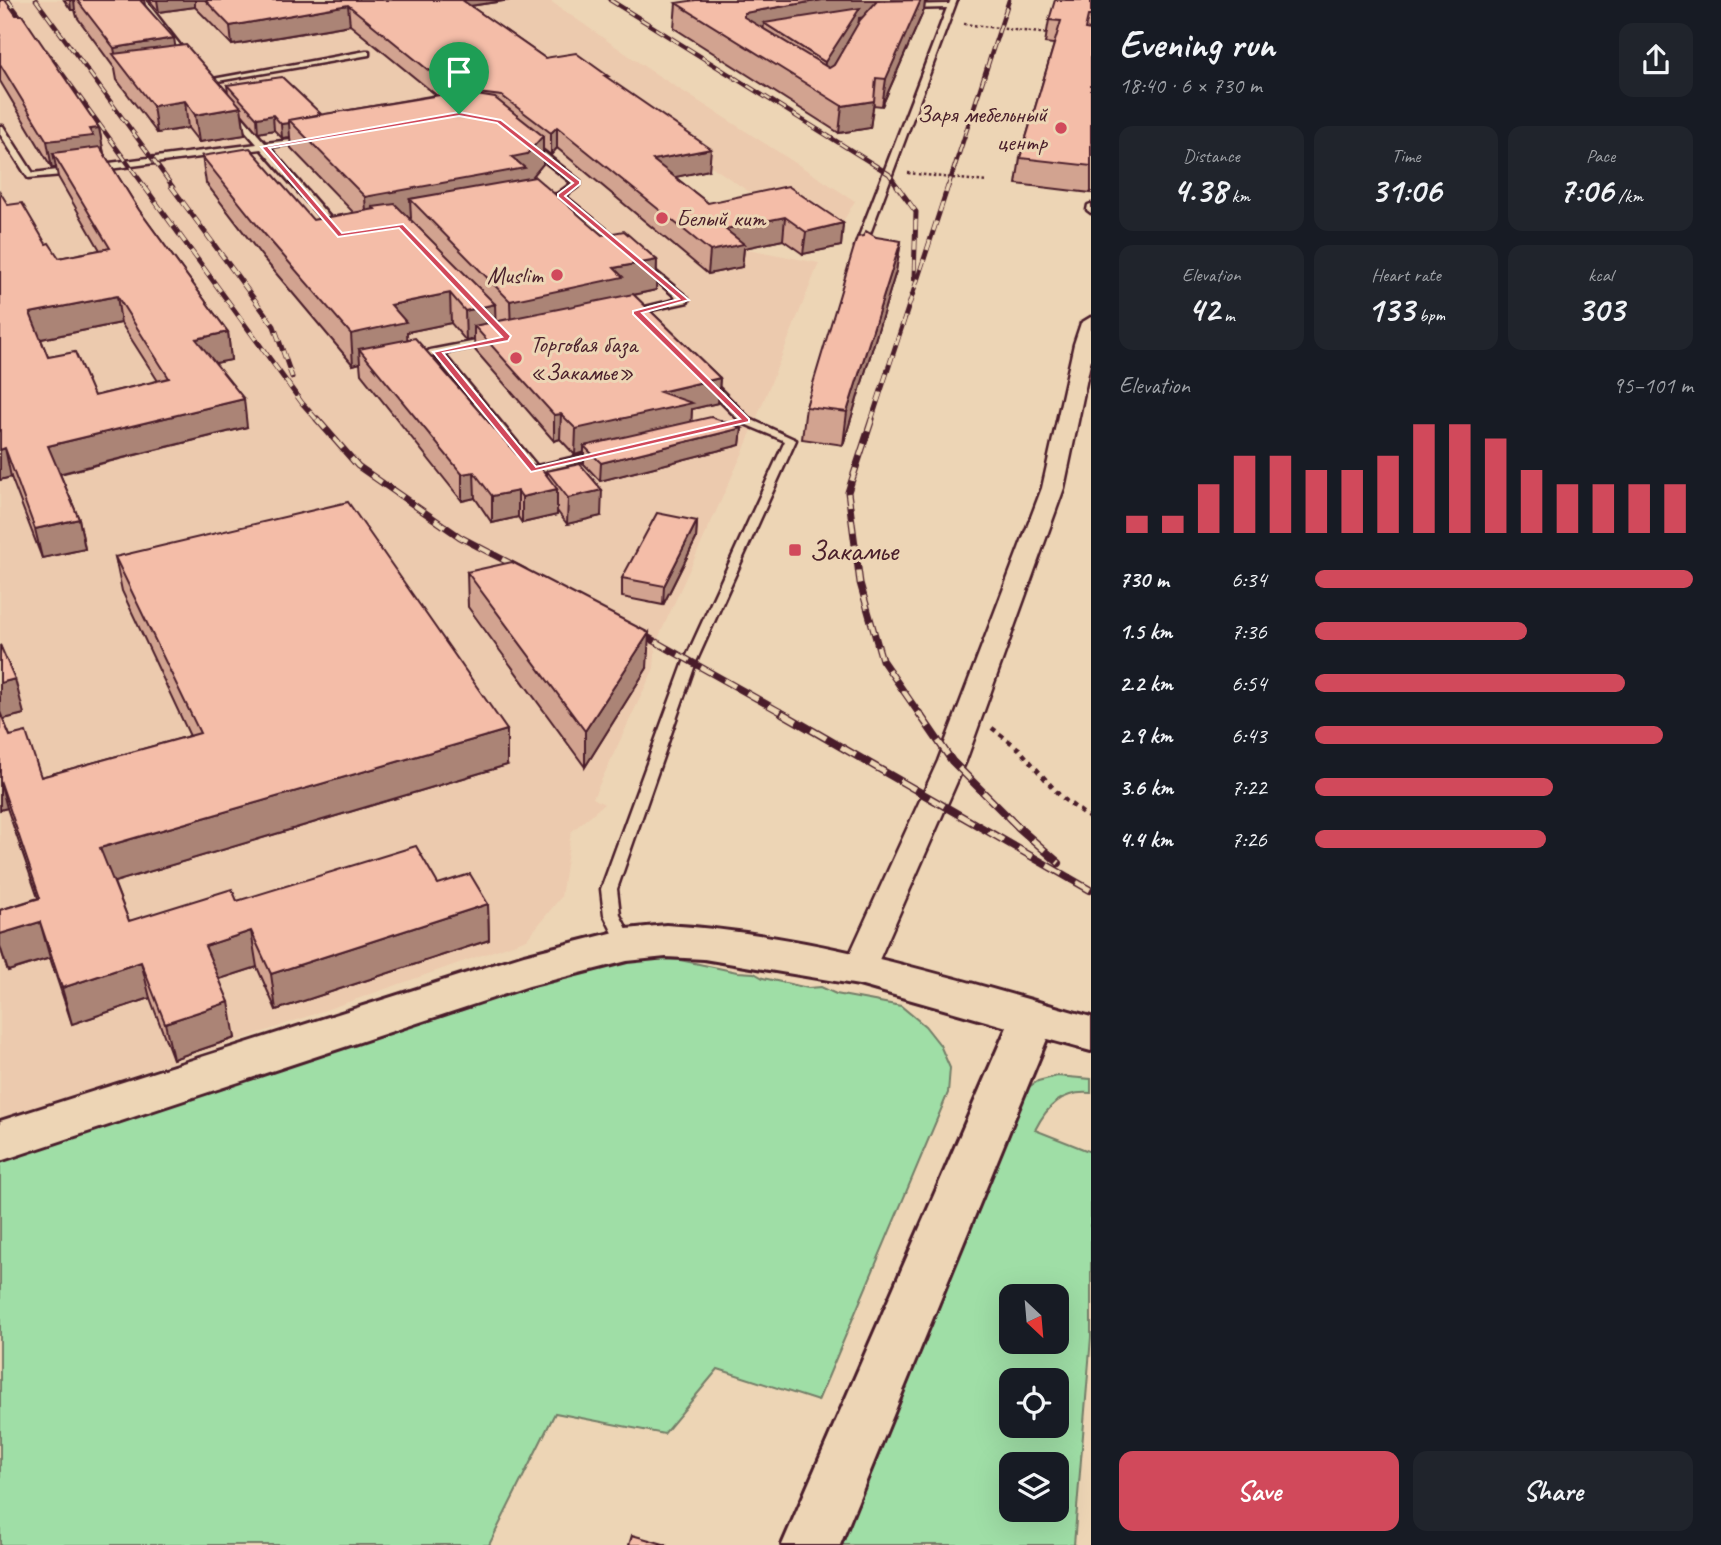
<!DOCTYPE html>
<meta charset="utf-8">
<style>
body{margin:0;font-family:Caveat,sans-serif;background:#20242c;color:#f1f3f6;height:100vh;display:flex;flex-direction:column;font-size:26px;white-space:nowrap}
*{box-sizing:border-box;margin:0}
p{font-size:23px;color:#9ea1a6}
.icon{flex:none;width:38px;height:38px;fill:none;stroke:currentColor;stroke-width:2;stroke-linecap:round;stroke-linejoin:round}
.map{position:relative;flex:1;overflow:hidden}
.panel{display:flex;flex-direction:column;background:#171b24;width:630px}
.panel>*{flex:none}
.needle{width:46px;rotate:154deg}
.fabs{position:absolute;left:999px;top:1284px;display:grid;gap:14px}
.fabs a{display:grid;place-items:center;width:70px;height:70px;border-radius:14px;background:#171b24;box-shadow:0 7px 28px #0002;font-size:35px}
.pin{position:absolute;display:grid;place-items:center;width:60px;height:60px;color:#fff;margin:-72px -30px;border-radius:50% 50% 50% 0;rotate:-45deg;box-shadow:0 0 7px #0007}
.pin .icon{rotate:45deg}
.round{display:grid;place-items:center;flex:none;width:74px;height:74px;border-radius:14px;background:#20242c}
.headline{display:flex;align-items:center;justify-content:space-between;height:119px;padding:0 28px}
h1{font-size:38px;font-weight:700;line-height:52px}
.stats{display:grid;grid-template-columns:repeat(3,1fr);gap:10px;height:119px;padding:7px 28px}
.stats div{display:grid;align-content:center;border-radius:14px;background:#20242c;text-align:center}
.stats b{font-size:35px;font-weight:700}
.stats small{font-size:19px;font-weight:400}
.stats p{font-size:19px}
.chart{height:196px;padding:14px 28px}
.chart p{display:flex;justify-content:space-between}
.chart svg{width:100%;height:126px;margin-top:7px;stroke:#d1495b;stroke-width:6}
.action{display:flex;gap:14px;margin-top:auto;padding:14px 28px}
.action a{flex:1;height:80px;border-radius:14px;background:#d1495b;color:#fff;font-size:28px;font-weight:700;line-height:80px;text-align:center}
.action a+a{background:#20242c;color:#f1f3f6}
ul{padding:0 28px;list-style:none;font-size:23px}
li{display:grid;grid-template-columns:112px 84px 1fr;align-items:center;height:52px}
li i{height:18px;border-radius:9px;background:#d1495b}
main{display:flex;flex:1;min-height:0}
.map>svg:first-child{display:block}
</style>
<main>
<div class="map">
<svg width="1091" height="1545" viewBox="0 0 1091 1545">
<rect width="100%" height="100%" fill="#edd5b5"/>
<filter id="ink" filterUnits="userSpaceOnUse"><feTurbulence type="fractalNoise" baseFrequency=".0143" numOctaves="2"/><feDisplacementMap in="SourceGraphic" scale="14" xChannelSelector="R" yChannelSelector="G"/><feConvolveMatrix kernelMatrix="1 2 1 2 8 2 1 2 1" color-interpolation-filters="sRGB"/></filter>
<g filter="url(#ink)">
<!-- built -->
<path fill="#eccaae" d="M0,0H549L648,69L855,201L829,246L624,107L536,132L597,182L670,189L748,249L819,263L743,452L656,643L654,668L593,798L604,804L571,832L561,897L527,939L266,1031L0,1120Z"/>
<!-- green -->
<path fill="#9fdea6" stroke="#747e68" stroke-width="2" fill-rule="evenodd" d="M638,958L680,960L737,972L754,973L763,978L808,988L821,987L836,994L901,1006L925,1026L940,1045L950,1068L948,1093L818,1401L718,1369L664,1434L555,1413L489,1545H0V1162L544,982Z
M1057,1076L1091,1079V1093C1063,1090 1047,1106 1035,1130L1091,1152V1337L1074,1545H831L1018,1094L1038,1081ZM1012,1297H1057V1342H1012ZM1012,1381H1057V1426H1012ZM1012,1465H1057V1510H1012Z"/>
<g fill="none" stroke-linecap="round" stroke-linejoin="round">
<defs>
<path id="service" d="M139,0H145L190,58V62H184Z
M951,0H957L865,247L857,249L855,247L947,8L907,9L904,7L907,5L949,4Z
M366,51H369V55L206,83L202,81Z
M228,107H234L265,143L310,138L311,140L307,142L269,147L340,229V233H334L261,149L94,171L90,168L94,165L257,144L228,111Z
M0,126H3L33,173L74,168L78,171L74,174L28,178L0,134Z
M526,143H532L580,181V185L565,196L623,243V247H617L558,199H550V195L557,194L572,183L526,147Z
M1091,204V213L1087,210L1088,205Z
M644,262L688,298V302L633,314V310L678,299L641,267L639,265Z
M492,338L496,339V343L443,353L537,466L601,451L605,452V456L534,473L530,472L434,355L430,356L425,353L430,350Z
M706,378L710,379L750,419L796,440L696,662L617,889L620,915L635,945L633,949H621L604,915L601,889L684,662L785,441L742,423L702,383V379Z"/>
<path id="minor" d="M1091,317V359L1064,488L966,761L875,969L870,977L859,981L848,977L843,969L938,761L1042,488L1074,344L1081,323Z"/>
<path id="secondary" d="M666,925C811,933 952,978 1091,1017V1051L1047,1039L840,1545H782L1007,1027L859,985L704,959L666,957L627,961L529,986L0,1161V1121L524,955L627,929Z"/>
</defs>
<!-- service casing -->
<use href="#service" stroke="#4a1f2b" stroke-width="5"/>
<!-- minor casing -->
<use href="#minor" stroke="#4a1f2b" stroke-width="5"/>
<!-- secondary casing -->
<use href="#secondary" stroke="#4a1f2b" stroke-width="6"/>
<!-- path-far1 -->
<path stroke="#4a1f2b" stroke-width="2.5" stroke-dasharray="2.5 2.5" stroke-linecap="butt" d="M964,24L1049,34
M908,173L987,182"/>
<!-- path -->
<path stroke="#4a1f2b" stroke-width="4.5" stroke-dasharray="5 5" stroke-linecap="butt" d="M992,728L1019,749L1061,797L1091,819"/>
<!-- service -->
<use href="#service" fill="#edd5b5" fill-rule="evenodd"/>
<!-- minor -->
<use href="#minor" fill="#edd5b5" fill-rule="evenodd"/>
<!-- secondary -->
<use href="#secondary" fill="#edd5b5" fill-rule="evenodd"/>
<defs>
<path id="rail-far3" d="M8,0L31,31
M36,0L173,187
M610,0L889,174L898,187
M46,51L145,187
M948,187L1009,0"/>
<path id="rail-far2" d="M144,186L302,403L318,421
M171,186L274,326L292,377
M897,186L916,212L914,279
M871,421L948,186"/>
<path id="rail-far1" d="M317,419L358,466L460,537L525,571
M872,419L848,492L860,583L882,660L920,715
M633,629L786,715"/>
<path id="rail" d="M782,713L1090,890
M919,713L952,761L1018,827L1059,863"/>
</defs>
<!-- rail-far3 casing -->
<use href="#rail-far3" stroke="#4a1f2b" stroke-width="4.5"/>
<!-- rail-far2 casing -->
<use href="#rail-far2" stroke="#4a1f2b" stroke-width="5"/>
<!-- rail-far1 casing -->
<use href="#rail-far1" stroke="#4a1f2b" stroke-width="7"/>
<!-- rail casing -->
<use href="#rail" stroke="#4a1f2b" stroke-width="8"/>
<!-- rail-far3 -->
<use href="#rail-far3" stroke="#edd5b5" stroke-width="2.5" stroke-dasharray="9" stroke-linecap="butt"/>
<!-- rail-far2 -->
<use href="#rail-far2" stroke="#edd5b5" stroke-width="3.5" stroke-dasharray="10" stroke-linecap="butt"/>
<!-- rail-far1 -->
<use href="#rail-far1" stroke="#edd5b5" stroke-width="4.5" stroke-dasharray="13" stroke-linecap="butt"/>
<!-- rail -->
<use href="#rail" stroke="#edd5b5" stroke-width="5" stroke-dasharray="17" stroke-linecap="butt"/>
</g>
<!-- wall -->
<path fill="#d2a390" stroke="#4a1f2b" stroke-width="2" fill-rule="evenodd" d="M0,0L99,128L104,154L139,210L228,332L231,360L215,363L247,427L60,474L79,519L85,549L42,558L11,477L0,480L8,205L59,258L100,250L58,177L56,167L52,168L0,81ZM121,323L158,381L94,396L48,357L41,339Z
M64,0H144L145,5L175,46L228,93L227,85L321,115L436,95L350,25L232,45L195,7L159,12L149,0H510L470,6L545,58L608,79L709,170L675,177L708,203L843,223L841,246L803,254L783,240L744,248L742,267L708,274L557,148L551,155L543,149V164L531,178L602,235L657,260L656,290L634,295L720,378L718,403L692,409L691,422L742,428L740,445L600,481L584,464V452L575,455L560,439L554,441L475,350L474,339L466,341L451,323L407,332V339L527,466L547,476V471L601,516L567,524L557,511V515L522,523L518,517L492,523L475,498L462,501L361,374L360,363L353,365L264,259L206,183L202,156L313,220L354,213L291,148L290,137L282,138L274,130L258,133L242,114L245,135L199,142L188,128L157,133L117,80L115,69L77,17L75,10H71Z
M1091,0V193L1016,184L1020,158L1054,44L1045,43L1049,20Z
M925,1L924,10L882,106L873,105L870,128L839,133L674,28L676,3L928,1Z
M863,236L901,241L896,271L843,445L802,439L806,407Z
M697,521L696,539L663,605L622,597V578Z
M115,557L507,765L114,882L129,921L237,901L438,884L488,904L489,940L276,1010L257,967L219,979L235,1038L173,1059L150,998L72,1024L50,958L8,971L0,947V910L38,898L7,808L0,810V645L24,714L3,719L10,736L41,777L190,736L122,591Z
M467,572L647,668L585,767L468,607Z"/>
<!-- shaded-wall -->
<path fill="#ab8476" stroke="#4a1f2b" stroke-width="2" d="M70,0H74L75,10H71Z
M157,0H195V7L159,12Z
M449,0H510L449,9Z
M822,0H928L925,1L924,10L882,106L886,79L868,17L859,18L858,28L823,82L825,62L764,23L763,35L742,39L744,13Z
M348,5L350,25L232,45L230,26Z
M174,38L178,63L116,58L114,48Z
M185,101L188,128L157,133L153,106Z
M874,101L870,128L839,133L842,106Z
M241,107L245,135L199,142L195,115Z
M273,115L274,130L258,133L257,118Z
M289,123L290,137L282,138L281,124Z
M557,127V148L551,155V133Z
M99,128L104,154L53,153L56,167L52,168L47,141L89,129Z
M543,136V164L528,182L410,199L411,218L376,224L375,209L373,207L375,224L367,226L365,197L512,157Z
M711,149L709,170L652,182L653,160Z
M785,217L783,240L744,248L742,267L708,274L710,251L725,229Z
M843,223L841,246L803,254L806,232Z
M901,241L896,271L843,445L847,412Z
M657,260L656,290L623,297L511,332L510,301L614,268Z
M450,293L451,323L407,332L408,353L359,349L360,363L353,365L351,334L391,305Z
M117,296L121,323L36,340L30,313Z
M495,304L496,334L474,326V339L466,341L465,311Z
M228,332L231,360L200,366L196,339Z
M720,378L718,403L692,409L691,428L584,446V452L575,455L576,429L660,392Z
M244,399L247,427L54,475L48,446Z
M561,414L560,439L554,441V415Z
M742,428L740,445L600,481L601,463Z
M5,448L11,477L0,480V450Z
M474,472L475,498L462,501V474Z
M557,489V515L522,523V497Z
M602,490L601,516L567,524L568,498Z
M518,491V517L492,523V496Z
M79,519L85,549L42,558L35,529Z
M697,521L696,539L663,605L664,586Z
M649,633L647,668L585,767V731Z
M15,679L24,714L0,720V683Z
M507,730V765L108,884L100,848Z
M0,781L7,808L0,810Z
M488,904L489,940L276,1010L271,974Z
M40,922L50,958L8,971L0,946V934Z
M251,931L257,967L211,982L205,946Z
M141,962L150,998L72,1024L62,988Z
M229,1002L235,1038L173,1059L165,1023Z"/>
<!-- building -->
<path fill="#f4bda8" stroke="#4a1f2b" stroke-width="2" fill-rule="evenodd" d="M0,0H5L16,15H22L99,128L89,129L93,136L47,141L0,64Z
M77,0H140L174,38L114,48Z
M205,0H462L545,58L576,53L608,76H605L711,149L653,160L708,203L788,186L843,223L806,232L785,217L725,229L744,244L710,251L557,127L551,133L502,96L453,90L348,5L230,26Z
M696,0H822L744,13V17L829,68L834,65L860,20L877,1L921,0L886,79L876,78L874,101L842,106L676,3Z
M1055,0H1091V16H1088L1085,29L1091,30V166L1020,158L1061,21L1049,20Z
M860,8L825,62L764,23Z
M186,45L241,107L195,115L185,101L153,106L113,54Z
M282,77L321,114L289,120V123L281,124L273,115L257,118L227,85Z
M458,92L495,98L543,136L527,154L512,157L525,168L365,197L289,120Z
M100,147L139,210L228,332L196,339L244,399L48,446L79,519L35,529L5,448L0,450V192L8,205L22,203L46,244L49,243L59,258L110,248L53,153ZM117,296L169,378L94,396L75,352L48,357L30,313Z
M250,148L313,220L375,209L373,207L395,204L495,304L465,311L450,293L391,305L406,322L351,334L261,230L202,156Z
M535,177L602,235L624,231L657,260L614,268L623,277L510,301L410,199Z
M866,231L876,237L901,241L847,412L806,407L857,237L863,236Z
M633,294L720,378L660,392L692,403L576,429L561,414L554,415L474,326Z
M415,338L527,466L538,464L557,489L522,497L518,491L492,496L474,472L462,474L359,349Z
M711,417L742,428L601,463L584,446Z
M580,464L602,490L568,498L547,471Z
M348,502L507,730L100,848L129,921L232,889L237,901L416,846L438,884L470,874L488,904L271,974L251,931L205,946L229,1002L165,1023L141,962L62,988L40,922L0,934V910L40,898L0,780V712L10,736L26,732L41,777L200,733L115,557Z
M657,513L697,521L664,586L622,578Z
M512,562L649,633L585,731L467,572Z
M0,645L15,679L0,683Z
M632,1535L667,1545H629Z"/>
</g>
<!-- route -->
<path fill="#d1495b" stroke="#fff" stroke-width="2" fill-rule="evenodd" d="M459,112L501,120L580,181V184L565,196L689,300L642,313L749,419V422L531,472L433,352L502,337L399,228L338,237L261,147ZM459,116L497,123L573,183L558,194V197L679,299L633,311V314L740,419L536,467L443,353L508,341L511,336L403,224L342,233L269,148Z"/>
<!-- markers -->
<g fill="#d1495b" stroke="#edd5b5" stroke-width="2.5">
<circle cx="1061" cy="128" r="7"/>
<circle cx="662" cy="218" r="7"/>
<circle cx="557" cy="275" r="7"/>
<circle cx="516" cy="358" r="7"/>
<rect x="788" y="543" width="14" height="14" rx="3.5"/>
</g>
<g text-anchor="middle" stroke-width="6" stroke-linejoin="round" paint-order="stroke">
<!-- far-poi labels -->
<g font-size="24" fill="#4a1f2b" stroke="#edd5b5" text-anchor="end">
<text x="1047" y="122">Заря мебельный<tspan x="1047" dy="28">центр</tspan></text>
<text x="676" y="226" text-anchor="start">Белый кит</text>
<text x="543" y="283">Muslim</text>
<text x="530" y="352" text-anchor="start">Торговая база<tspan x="530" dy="28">«Закамье»</tspan></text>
</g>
<!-- poi labels -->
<g font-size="30" fill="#4a1f2b" stroke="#edd5b5" text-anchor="start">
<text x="809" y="560">Закамье</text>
</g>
</g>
</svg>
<div class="fabs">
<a><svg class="needle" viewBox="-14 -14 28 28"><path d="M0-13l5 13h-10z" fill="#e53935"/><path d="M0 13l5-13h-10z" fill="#9ea1a6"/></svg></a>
<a><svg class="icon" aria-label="locate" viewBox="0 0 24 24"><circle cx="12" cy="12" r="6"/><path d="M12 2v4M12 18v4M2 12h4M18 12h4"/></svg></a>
<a><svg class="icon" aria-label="layers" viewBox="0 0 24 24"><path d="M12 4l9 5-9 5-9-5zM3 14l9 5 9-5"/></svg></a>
</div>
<div class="pin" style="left:459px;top:114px;background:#1e9e55"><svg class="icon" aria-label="arrive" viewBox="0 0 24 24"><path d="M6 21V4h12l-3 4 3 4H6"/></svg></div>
</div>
<section class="panel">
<div class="headline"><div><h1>Evening run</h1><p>18:40 · 6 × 730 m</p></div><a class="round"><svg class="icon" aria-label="share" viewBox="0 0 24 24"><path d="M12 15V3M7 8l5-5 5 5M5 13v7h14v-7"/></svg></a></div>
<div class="stats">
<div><p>Distance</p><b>4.38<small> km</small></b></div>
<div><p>Time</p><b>31:06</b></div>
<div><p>Pace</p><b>7:06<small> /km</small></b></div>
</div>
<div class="stats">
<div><p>Elevation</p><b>42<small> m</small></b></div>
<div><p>Heart rate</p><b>133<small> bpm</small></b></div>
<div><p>kcal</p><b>303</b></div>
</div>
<div class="chart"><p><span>Elevation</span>95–101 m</p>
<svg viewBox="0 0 160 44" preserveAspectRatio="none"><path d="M5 44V38M15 44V38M25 44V27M35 44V17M45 44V17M55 44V22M65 44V22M75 44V17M85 44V6M95 44V6M105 44V11M115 44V22M125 44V27M135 44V27M145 44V27M155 44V27"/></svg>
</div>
<ul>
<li><b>730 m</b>6:34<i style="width:100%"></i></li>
<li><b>1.5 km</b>7:36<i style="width:56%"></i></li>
<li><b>2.2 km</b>6:54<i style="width:82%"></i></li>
<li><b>2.9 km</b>6:43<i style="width:92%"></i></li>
<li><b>3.6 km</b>7:22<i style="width:63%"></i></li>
<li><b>4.4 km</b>7:26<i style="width:61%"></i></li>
</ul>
<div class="action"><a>Save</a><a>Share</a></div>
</section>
</main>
